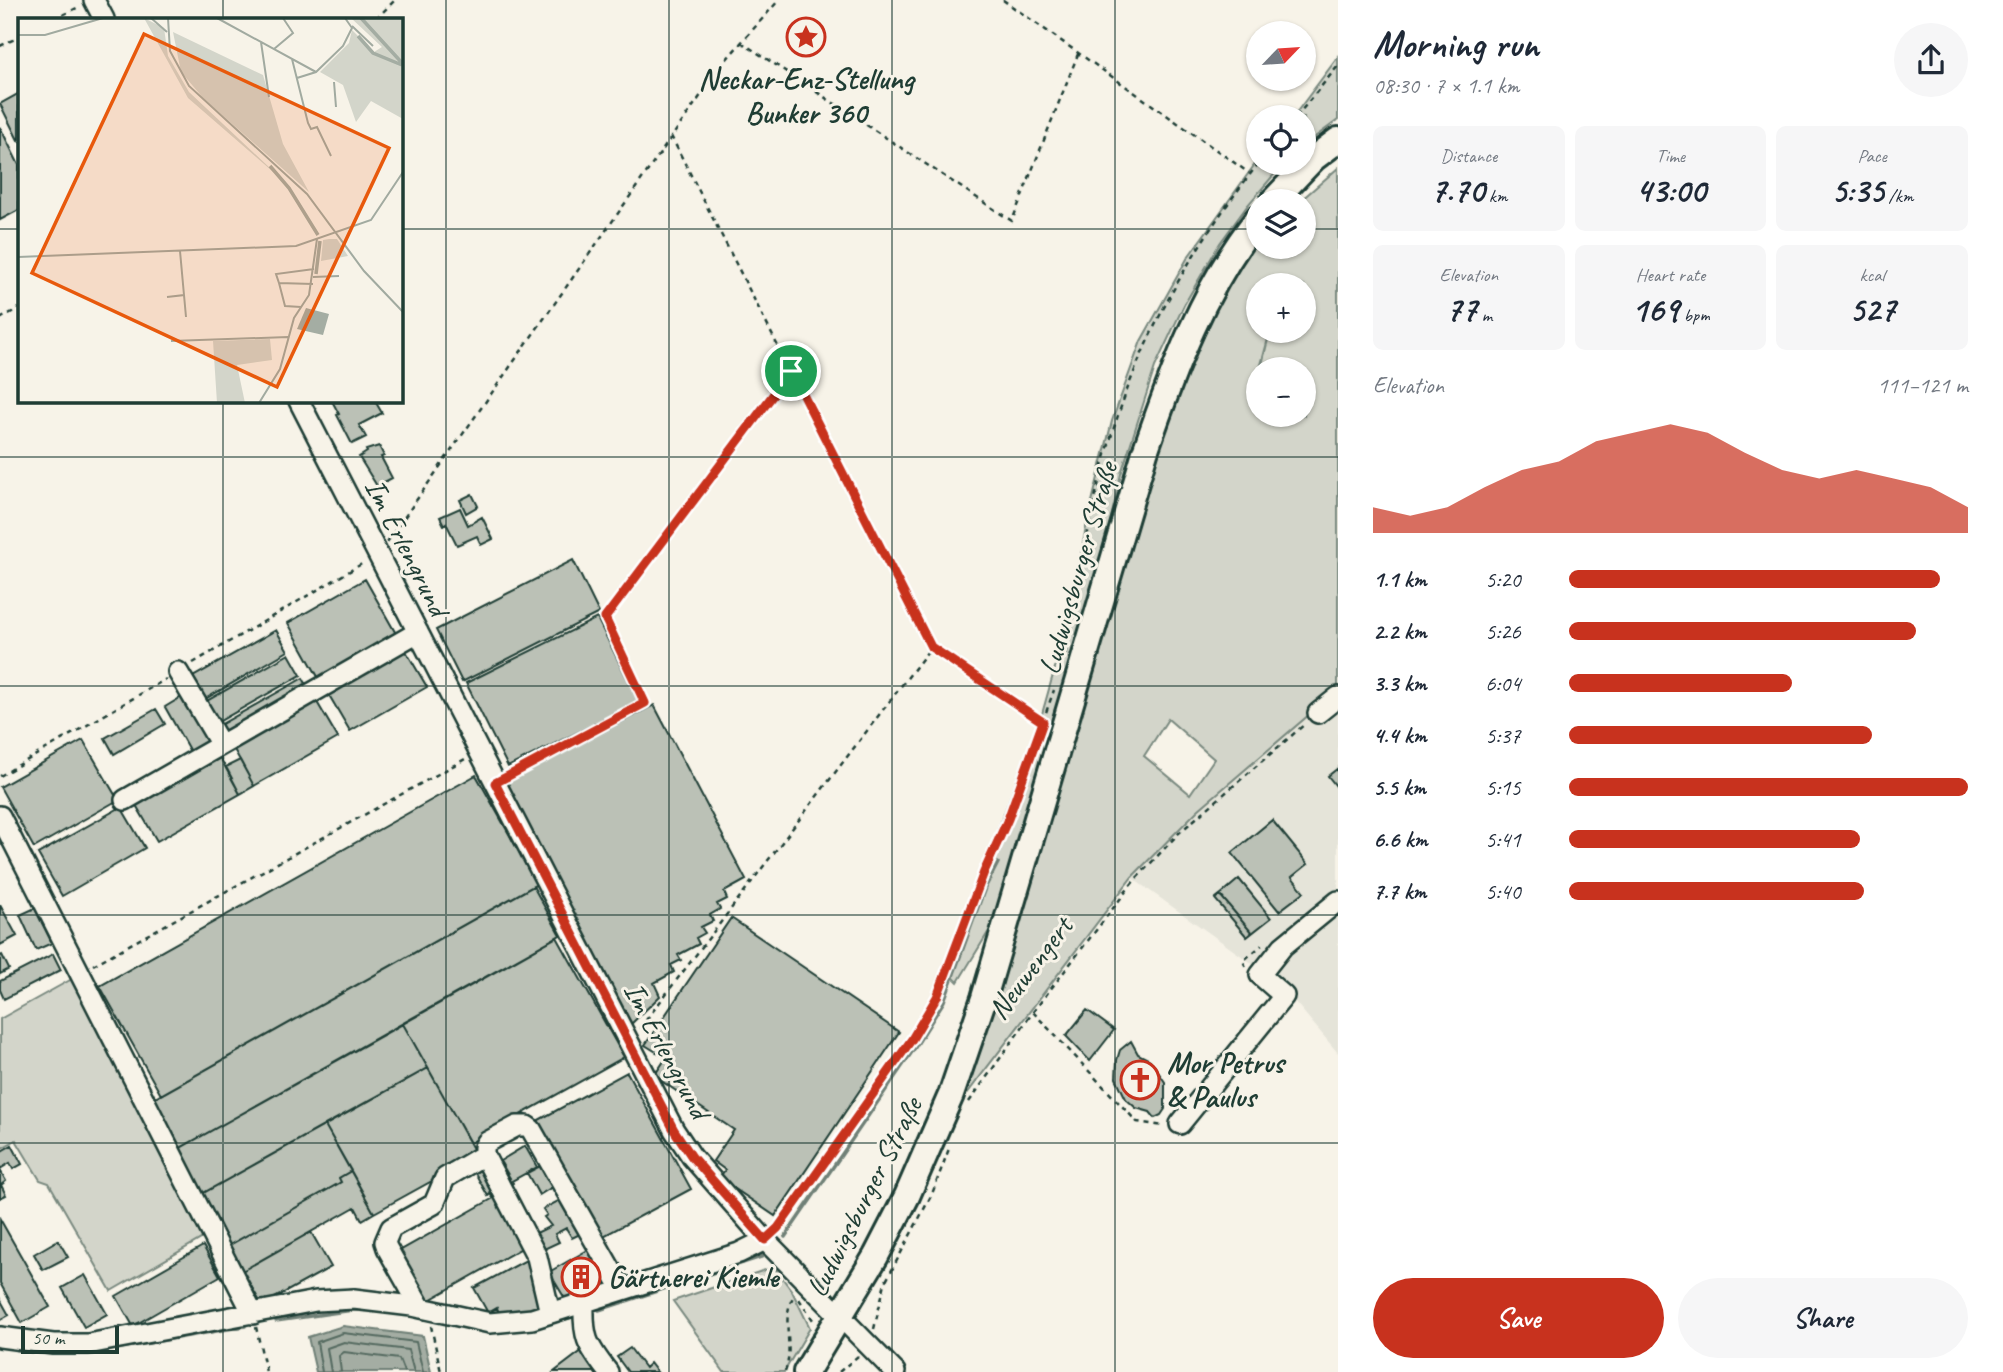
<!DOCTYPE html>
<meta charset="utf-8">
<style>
body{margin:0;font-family:Caveat,sans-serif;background:#f6f6f7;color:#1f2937;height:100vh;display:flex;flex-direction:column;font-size:26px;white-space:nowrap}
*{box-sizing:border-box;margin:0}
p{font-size:23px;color:#747a83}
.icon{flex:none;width:38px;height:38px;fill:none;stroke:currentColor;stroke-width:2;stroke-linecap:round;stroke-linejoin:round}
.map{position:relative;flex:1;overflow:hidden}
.side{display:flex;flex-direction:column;background:#fff;width:665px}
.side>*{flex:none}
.needle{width:46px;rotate:65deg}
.buttons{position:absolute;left:1246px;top:21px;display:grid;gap:14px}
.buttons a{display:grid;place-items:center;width:70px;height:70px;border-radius:50%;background:#fff;box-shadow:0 2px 5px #0004;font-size:35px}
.scale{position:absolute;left:21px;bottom:18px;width:98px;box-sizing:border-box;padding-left:7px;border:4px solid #1f3d34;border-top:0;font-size:19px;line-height:24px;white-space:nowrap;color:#1f3d34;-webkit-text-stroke:5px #f7f3e8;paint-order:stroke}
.pin{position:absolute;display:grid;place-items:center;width:60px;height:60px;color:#fff;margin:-30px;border:4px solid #fff;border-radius:50%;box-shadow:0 2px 7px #0007}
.round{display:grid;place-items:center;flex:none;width:74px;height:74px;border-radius:37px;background:#f6f6f7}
.headline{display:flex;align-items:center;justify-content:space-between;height:119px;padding:0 35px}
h1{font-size:38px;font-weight:700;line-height:52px}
.stats{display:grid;grid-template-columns:repeat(3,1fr);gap:10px;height:119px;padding:7px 35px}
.stats div{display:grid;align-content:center;border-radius:10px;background:#f6f6f7;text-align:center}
.stats b{font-size:35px;font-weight:700}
.stats small{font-size:19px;font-weight:400}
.stats p{font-size:19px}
.chart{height:196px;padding:14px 35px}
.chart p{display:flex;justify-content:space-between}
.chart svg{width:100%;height:126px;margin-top:7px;fill:#c8321e;opacity:.7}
.cta{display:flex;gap:14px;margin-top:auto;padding:14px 35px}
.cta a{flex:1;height:80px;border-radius:42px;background:#c8321e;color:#fff;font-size:28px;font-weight:700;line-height:80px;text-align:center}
.cta a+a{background:#f6f6f7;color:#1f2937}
ul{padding:0 35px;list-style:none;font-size:23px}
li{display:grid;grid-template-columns:112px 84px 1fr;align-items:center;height:52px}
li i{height:18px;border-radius:9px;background:#c8321e}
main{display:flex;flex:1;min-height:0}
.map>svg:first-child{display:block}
</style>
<main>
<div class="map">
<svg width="1338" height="1372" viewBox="0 0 1338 1372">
<rect width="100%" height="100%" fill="#f7f3e8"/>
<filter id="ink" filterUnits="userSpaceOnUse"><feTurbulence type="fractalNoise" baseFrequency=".0143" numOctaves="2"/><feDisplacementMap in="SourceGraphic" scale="14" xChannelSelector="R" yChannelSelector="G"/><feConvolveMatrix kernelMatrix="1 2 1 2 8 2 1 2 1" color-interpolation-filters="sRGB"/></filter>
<g filter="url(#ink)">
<!-- built -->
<path fill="#e5e4d9" d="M1338,690V1053L1290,996L1250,962L1132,878L1198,810Z"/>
<!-- green -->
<path fill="#d3d5ca" stroke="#79897f" stroke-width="2" fill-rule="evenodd" d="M1338,57V120L1304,145V117H1293Z
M1258,160V163H1284L1247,206L1220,243L1184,305L1155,367L1121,474L1104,549L1092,587L1060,711L995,921L958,982L945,969L1042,714L1070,614L1087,522L1112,421L1141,341L1188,257Z
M1338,168V690L1198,810L1132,877L963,1099L961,1095L1014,944L1038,850L1167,418L1241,254L1258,239V247H1304V201H1300ZM1258,285H1304V331H1258ZM1269,335L1261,369H1304V415H1258V382L1251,402ZM1168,719L1214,759L1190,794L1144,756Z
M72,979L206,1236L111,1291L49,1183L40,1180L16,1140L0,1149V1019Z
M774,1267L792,1291L810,1328L784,1372H724L673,1301Z"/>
<!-- water -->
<path fill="#a4ada3" stroke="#6f8077" stroke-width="2" d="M343,1326L423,1336L431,1372H316L308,1337Z"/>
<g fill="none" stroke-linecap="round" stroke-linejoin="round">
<!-- shore -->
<path stroke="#546a60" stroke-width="2" d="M322,1372L317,1342L343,1333L416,1342L423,1372
M331,1372L327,1348L344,1342L408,1350L414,1372
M341,1372L339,1356L344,1352L399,1359L404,1372"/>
<!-- stream -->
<path stroke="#6f8077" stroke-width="3.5" d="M785,1237L914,1049L944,1001L985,888L998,863
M599,1310L764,1256
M276,1321L353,1310L378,1311
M556,1321L576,1316
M103,1351L245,1326"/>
</g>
<!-- building -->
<path fill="#bbc1b6" stroke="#1f3d34" stroke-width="2" d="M18,94L19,96V142L0,104Z
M0,127L19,165V210L0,220Z
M332,401H375L382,413L359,425L366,437L352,444L337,415L339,414Z
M379,446L384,456L381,457L392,478L377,486L359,457L367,452L366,450Z
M472,494L478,506L466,513L460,500Z
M460,508L468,525L482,517L493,539L481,545L477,536L457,545L446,523L444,525L440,517Z
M573,560L599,613L462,682L436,630Z
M365,579L399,639L322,684L288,623Z
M597,618L639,702L508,767L466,683Z
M276,630L288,651L205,699L193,677Z
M403,646L427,687L350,731L326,690Z
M289,654L301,675L218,722L207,701Z
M303,678L309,689L226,736L220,725Z
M185,695L213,746L193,757L165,707Z
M314,697L338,738L254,786L231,744Z
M654,705L746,880L724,892L727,899L717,904L720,909L710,915L713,921L701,927L705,933L696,938L699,944L678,955L681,960L671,965L674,972L654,983L660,996L628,1027L502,784Z
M156,709L165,724L114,754L105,738Z
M83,740L118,800L34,848L0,787Z
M217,752L240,794L157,841L133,800Z
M240,760L254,786L240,794L226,767Z
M1338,768V784L1336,786L1328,776Z
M476,775L537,884L161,1095L100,986Z
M121,807L145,848L62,896L38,854Z
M1272,820L1308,864L1292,877L1304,892L1279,911L1232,853Z
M1239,879L1271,918L1252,933L1220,895Z
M533,886L560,935L177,1150L150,1101Z
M1220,895L1252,933L1247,937L1215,899Z
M0,905L17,936L0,945Z
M35,908L52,943L36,950L20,915Z
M731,918L899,1032L775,1216L719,1178L725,1170L713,1161L734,1130L654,1076L666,1058L645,1045Z
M557,937L624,1057L470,1143L403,1024Z
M53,954L61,970L4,999L0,990V981Z
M2,955L9,969L0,974V956Z
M1087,1010L1114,1030L1090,1061L1066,1036Z
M403,1024L428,1068L200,1195L175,1151Z
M1131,1041L1138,1054L1150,1060L1165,1082V1109L1161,1115L1155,1118L1150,1112L1136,1108L1126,1099L1116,1078L1117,1060L1120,1050Z
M428,1068L477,1156L374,1213L325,1125Z
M627,1072L691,1189L600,1238L537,1121Z
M325,1125L351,1171L339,1178L341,1182L228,1246L200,1195Z
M12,1145L22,1164L13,1169L10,1163L0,1169V1152Z
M525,1146L537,1167L512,1181L513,1183L509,1186L506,1180L510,1178L500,1161Z
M542,1165L554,1186L539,1195L527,1173Z
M484,1168L499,1195L493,1198L490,1194L488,1196L475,1173Z
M0,1170L6,1181L1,1185L6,1195L0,1198Z
M351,1171L374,1213L362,1220L355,1207L242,1271L228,1246L341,1182L339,1178Z
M499,1195L527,1245L424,1303L396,1253Z
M560,1200L572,1223L576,1221L582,1233L572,1238L566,1228L555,1234L559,1242L542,1250L534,1234L551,1226L544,1217L547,1215L543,1209Z
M0,1219L50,1307L22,1323L0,1283Z
M311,1232L331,1267L262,1305L242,1271Z
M58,1240L68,1257L43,1270L34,1254Z
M203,1246L220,1276L133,1326L116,1296Z
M593,1247L613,1282L595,1292L592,1288L567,1302L549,1272Z
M526,1260L540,1285L533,1288L542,1305L524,1315L501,1317L497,1308L488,1313L474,1288Z
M85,1275L107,1314L84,1327L62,1288Z
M0,1299L9,1315L0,1320Z
M630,1348L645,1368L650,1363L657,1372H628L617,1357Z
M583,1350L599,1372H554Z"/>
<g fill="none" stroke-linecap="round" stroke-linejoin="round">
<defs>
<path id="minor" d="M94,0L104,19
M299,401L674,1130L692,1157L765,1240L895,1372
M178,672L221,745L418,632
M1318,713L1338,697
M125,800L221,745
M0,816L253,1314
M1180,1124L1284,996L1260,975L1283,946L1338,901
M584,1302C583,1337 586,1344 608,1372
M421,1308L387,1248L385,1242L391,1228L434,1204L445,1178L484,1155
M550,1313L537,1257L484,1155V1147L487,1142L517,1126H527L531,1129L622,1289
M0,1337L53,1344H88L316,1301L354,1299L412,1306L490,1323L532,1319L739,1253L765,1240"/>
<path id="major" d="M1273,201L1314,158L1338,140
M806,1372L876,1256L907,1196L951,1095L984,998L1145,452C1173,370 1204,286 1258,218"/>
</defs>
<!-- minor casing -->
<use href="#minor" stroke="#1f3d34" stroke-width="24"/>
<!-- major casing -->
<use href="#major" stroke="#1f3d34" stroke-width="30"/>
<!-- path -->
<path stroke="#1f3d34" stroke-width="2.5" stroke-dasharray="5 5" stroke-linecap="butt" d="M1003,0L1249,173
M54,19L79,7
M376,19L395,0
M741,42L1012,221L1078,54
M0,46L19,37
M1296,117L1338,66
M671,136L931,647L1042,721
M0,319L19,308
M387,542L725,61L779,0
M1065,654C1079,587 1088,517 1107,451C1137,344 1190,249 1259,163
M193,663L365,562
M509,775L645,703L605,618L791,371
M0,776L166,679
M93,965L467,758
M1246,967L1243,961L1262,945
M1033,1012L1137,1122L1163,1126L1164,1124
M640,1028L931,647
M969,1102L1033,1012L1134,881L1179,833L1305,724
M775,1231L912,1039L937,997L984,872L1008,819L1054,690
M799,1299L815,1323
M431,1326L441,1372
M256,1327L266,1372
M874,1329L885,1283L932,1194L950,1146
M785,1372C795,1346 779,1317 795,1294
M839,1372L858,1356"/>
<!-- minor -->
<use href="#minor" stroke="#f7f3e8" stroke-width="19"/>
<!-- major -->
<use href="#major" stroke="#f7f3e8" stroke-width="24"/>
</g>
</g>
<g fill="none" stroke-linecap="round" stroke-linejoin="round" filter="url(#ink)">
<defs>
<path id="route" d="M791,371L931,647L1043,722L1008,819L984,872L937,997L912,1039L778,1228L765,1240L692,1157L674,1130L495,783L645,703L605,618Z"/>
</defs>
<!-- route casing -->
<use href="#route" stroke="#fff" stroke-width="14"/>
<!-- route -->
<use href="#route" stroke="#c8321e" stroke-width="9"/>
</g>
<!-- grid -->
<path fill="none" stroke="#1f3d34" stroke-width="2" stroke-opacity="0.55" d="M223,0V19M446,0V1372M669,0V1372M892,0V1372M1115,0V1372M0,229H19M401,229H1258M1304,229H1338M223,401V1372M0,457H1338M0,686H1338M0,915H1338M0,1143H1338"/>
<!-- icons -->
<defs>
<symbol id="sight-ring" viewBox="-11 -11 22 22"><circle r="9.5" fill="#f7f3e8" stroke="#c8321e" stroke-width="1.5"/><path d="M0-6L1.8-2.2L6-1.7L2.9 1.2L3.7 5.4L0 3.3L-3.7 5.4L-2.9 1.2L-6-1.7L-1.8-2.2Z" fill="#c8321e"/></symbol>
<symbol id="church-ring" viewBox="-11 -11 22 22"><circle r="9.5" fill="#f7f3e8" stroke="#c8321e" stroke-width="1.5"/><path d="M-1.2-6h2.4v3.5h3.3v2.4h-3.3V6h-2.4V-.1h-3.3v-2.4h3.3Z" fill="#c8321e"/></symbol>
<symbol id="building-ring" viewBox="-11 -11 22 22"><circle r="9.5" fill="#f7f3e8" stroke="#c8321e" stroke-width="1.5"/><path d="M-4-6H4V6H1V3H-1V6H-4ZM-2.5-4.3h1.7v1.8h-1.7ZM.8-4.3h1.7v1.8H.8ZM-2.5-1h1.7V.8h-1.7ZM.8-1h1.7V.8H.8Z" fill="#c8321e"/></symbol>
</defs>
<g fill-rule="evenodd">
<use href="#sight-ring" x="784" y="15" width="44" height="44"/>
<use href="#church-ring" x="1118" y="1058" width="44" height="44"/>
<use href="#building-ring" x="559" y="1255" width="44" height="44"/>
</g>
<g text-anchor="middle" stroke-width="6" stroke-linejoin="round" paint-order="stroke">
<!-- poi labels -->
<g font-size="30" font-weight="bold" fill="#1f3d34" stroke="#f7f3e8" text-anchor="start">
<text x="806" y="89" text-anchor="middle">Neckar-Enz-Stellung<tspan x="806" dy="34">Bunker 360</tspan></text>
<text x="1167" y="1073">Mor Petrus<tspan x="1167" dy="34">&amp; Paulus</tspan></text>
<text x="608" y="1287">Gärtnerei Kiemle</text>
</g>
<!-- street labels -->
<g font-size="30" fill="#1f3d34" stroke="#f7f3e8">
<text transform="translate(407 547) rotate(63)" y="10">Im Erlengrund</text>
<text transform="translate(1078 568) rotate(-74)" y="10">Ludwigsburger Straße</text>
<text transform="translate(1030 968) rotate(-53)" y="10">Neuwengert</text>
<text transform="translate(667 1050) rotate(62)" y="10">Im Erlengrund</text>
<text transform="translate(864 1197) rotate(-63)" y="10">Ludwigsburger Straße</text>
</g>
</g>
<!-- overview -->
<g transform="translate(18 18)">
<rect width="385" height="385" fill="#f7f3e8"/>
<path d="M126,0L146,10L150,38L171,74L269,166L170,80ZM333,0H385V101L353,83L338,104L325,67L302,54L331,25L334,12L356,34L364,29ZM155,14L245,57L265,126L291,174L186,81L163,54ZM311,221H319L330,238L303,243L305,222ZM252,321L254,342L219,347L227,385H199L195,323Z" fill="#d3d5ca"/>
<path d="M288,290L311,296L305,317L279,311Z" fill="#a4ada3"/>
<path fill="none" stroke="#a4ada3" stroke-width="3.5" d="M343,0L385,46M340,18L355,35L384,47M252,148L271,170L300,217M298,256L302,223"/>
<path fill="none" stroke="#a1aaa0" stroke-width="2" d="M133,0L149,14M150,0L152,33L171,68L289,176L346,253L385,294M199,0L298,54M334,8L355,28M0,17H27L85,0M243,24L251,79M256,31L275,15L265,0M274,41L290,105L293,111L299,109L313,138M279,60L298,54L325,28L334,10L327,0M316,64L318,89M0,239L278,228L353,202L385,154M295,259L321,258M261,265L267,288L283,289M295,266L261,265L258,256L296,251M166,277L168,299M149,279L166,277L162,233M153,323L270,319M241,385L262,351L276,300L291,277L299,221"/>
<path fill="#e8590c" fill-opacity="0.15" stroke="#e8590c" stroke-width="3.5" d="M126,16L371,130L259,369L14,255Z"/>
<rect width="385" height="385" fill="none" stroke="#1f3d34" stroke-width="3.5"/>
</g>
</svg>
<div class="buttons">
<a><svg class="needle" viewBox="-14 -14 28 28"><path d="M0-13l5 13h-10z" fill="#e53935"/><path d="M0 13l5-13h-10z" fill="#747a83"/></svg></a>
<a><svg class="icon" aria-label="locate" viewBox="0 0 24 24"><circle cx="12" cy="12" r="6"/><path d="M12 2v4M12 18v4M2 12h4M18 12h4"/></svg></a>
<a><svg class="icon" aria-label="layers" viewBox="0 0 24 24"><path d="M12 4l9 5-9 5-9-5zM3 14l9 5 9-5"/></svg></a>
<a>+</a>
<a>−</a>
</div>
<div class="scale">50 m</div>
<div class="pin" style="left:791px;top:371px;background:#1e9e55"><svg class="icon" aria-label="arrive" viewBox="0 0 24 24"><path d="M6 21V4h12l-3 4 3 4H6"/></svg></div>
</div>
<section class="side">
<div class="headline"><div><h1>Morning run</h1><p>08:30 · 7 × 1.1 km</p></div><a class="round"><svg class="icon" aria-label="share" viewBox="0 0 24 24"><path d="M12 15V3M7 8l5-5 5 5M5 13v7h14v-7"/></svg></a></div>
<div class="stats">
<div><p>Distance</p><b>7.70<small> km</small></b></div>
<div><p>Time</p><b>43:00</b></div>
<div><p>Pace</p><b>5:35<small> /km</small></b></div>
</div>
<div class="stats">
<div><p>Elevation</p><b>77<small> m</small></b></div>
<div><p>Heart rate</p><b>169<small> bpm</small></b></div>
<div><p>kcal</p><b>527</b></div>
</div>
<div class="chart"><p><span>Elevation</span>111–121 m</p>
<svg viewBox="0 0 160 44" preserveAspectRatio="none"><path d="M0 44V35L10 38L20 35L30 28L40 22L50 19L60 12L70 9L80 6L90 9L100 16L110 22L120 25L130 22L140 25L150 28L160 35V44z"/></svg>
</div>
<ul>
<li><b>1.1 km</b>5:20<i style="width:93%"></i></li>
<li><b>2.2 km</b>5:26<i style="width:87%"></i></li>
<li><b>3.3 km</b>6:04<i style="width:56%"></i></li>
<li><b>4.4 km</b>5:37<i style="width:76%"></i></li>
<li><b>5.5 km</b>5:15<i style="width:100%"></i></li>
<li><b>6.6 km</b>5:41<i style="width:73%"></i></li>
<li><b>7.7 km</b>5:40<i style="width:74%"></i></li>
</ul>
<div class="cta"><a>Save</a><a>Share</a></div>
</section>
</main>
